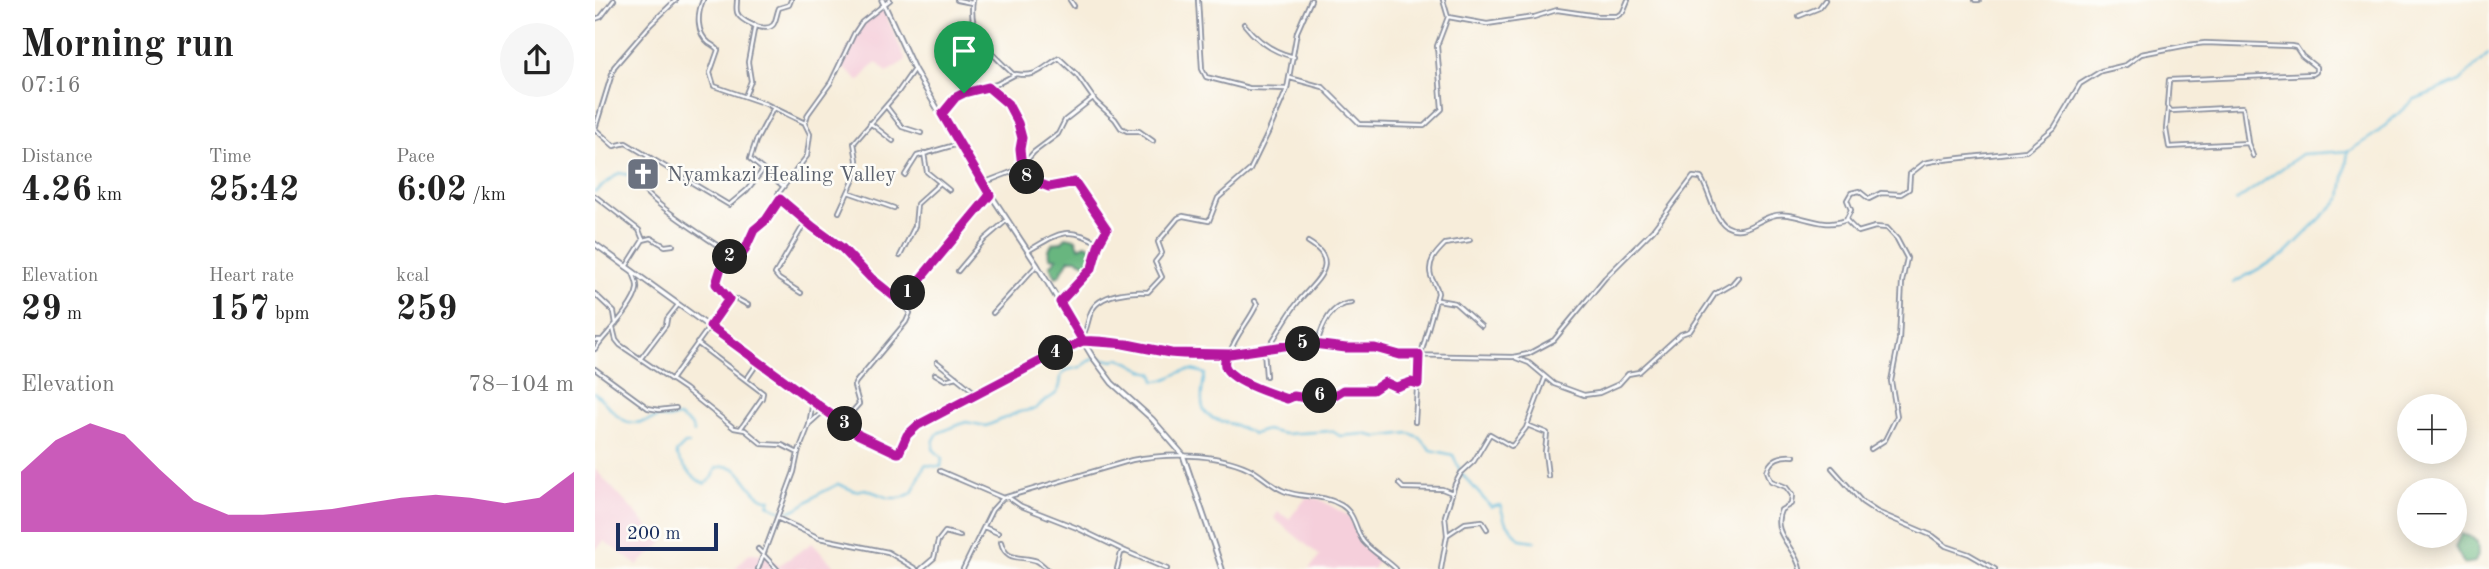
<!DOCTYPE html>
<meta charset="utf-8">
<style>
body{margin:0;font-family:"Old Standard TT",serif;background:#f6f6f6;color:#222;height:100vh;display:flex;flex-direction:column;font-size:26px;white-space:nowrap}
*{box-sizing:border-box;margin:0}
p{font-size:23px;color:#767676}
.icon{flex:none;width:38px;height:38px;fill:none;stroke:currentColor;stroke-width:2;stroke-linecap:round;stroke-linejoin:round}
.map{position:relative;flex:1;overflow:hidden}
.panel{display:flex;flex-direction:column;background:#fff;width:595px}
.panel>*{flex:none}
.controls{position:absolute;left:1802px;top:394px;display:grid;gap:14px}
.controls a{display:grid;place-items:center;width:70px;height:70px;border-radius:50%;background:#fff;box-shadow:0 4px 18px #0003;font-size:35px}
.scale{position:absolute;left:21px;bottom:18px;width:102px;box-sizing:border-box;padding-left:7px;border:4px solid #1b2f5e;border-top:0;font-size:19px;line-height:24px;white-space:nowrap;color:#1b2f5e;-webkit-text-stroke:5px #fdfcf7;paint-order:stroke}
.pin{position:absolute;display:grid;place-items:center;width:60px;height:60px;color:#fff;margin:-72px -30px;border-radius:50% 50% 50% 0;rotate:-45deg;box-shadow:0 0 7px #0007}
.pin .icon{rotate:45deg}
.km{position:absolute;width:35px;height:35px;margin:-18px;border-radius:50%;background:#222;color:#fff;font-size:19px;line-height:35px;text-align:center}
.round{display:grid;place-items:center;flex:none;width:74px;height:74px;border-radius:37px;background:#f6f6f6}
.overview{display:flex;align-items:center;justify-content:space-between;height:119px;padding:0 21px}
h1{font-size:38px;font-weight:700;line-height:52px}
.figures{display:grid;grid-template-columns:repeat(3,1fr);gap:10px;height:119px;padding:7px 21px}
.figures div{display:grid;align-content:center}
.figures b{font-size:35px;font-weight:700}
.figures small{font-size:19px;font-weight:400}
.figures p{font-size:19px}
.chart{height:196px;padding:14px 21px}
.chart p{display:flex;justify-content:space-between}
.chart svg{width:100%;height:126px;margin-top:7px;fill:#b5179e;opacity:.7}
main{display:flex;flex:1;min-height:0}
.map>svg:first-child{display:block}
</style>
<main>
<section class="panel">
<div class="overview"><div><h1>Morning run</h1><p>07:16</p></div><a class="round"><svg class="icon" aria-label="share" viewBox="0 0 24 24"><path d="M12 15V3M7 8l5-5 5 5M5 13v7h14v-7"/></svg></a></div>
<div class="figures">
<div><p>Distance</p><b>4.26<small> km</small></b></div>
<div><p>Time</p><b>25:42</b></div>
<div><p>Pace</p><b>6:02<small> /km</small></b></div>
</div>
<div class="figures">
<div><p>Elevation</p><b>29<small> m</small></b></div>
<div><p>Heart rate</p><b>157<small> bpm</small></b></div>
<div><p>kcal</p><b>259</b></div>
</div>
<div class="chart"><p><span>Elevation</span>78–104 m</p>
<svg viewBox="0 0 160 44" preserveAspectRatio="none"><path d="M0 44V23L10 12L20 6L30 10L40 22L50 33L60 38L70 38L80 37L90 36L100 34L110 32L120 31L130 32L140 34L150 32L160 23V44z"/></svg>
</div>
</section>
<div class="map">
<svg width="1894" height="569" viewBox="0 0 1894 569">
<rect width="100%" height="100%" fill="#fdfcf7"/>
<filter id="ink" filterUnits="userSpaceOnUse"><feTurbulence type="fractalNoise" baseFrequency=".0143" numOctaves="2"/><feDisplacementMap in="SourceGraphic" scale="14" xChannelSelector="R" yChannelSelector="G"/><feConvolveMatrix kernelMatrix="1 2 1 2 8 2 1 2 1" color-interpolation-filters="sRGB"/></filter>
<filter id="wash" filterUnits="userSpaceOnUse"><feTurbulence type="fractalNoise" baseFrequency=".00686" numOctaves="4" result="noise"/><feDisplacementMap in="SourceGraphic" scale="28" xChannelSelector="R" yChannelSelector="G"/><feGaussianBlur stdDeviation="1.57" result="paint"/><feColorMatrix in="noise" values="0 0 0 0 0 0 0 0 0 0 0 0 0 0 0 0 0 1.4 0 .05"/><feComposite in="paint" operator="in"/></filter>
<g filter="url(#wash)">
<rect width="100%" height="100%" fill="#f7edda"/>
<!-- built -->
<path fill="#f5cfdb" d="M288,9L311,60L292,72L281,62L264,81L245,65L267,22Z
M0,469L68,543L42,565L9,541L0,550Z
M712,497L724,499L755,517L764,543L784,560L778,569H714L725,556L679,518L683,512L694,519Z
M217,543L242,569H139L155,553L171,554L183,566Z"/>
<!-- forest -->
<path fill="#68b67f" stroke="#42726e" stroke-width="2" d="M471,237L481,239L484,247L491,244L499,249L495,265L482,259H474L465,275L461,277L455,266L462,258L455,257L454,249L458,243L466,242Z
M1866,534L1876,537L1882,542L1883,555L1880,562L1869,564L1860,547Z"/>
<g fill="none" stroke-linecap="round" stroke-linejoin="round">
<!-- stream -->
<path stroke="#5fbadd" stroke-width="2" d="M0,192L24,173L35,175
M1641,201L1707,154L1754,151L1782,133L1818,100L1865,81L1894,53
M1638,283L1689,255L1746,198L1753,152
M0,393C26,416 25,432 64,417L71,419L84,417L96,425L99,433
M94,444H90L81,453C85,463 100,481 110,484L118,477L121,468C151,457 150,498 176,500L173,504C192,518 203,509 218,498C225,492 235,489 243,484L260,491L270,489L294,498H306L317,493L330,465L346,467L347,458L338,449L339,440L343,433L371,422L391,426L424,412L441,409C453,393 465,402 466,376L472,370L486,367L500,357L519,361L524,358C537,362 546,372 558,373L560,381C579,382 585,362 610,374C597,432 624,412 658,434L671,430L689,434L737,431L745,436L769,434L783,437L814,433L824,437L836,450L858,455L866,473L896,507L905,505L910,521L925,539L940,541"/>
</g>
</g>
<g filter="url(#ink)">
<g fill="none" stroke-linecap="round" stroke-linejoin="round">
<defs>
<path id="minor" d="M108,0C102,14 101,33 114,43C117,45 121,47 123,50L115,73L119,86L171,104L210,123
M142,0C142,4 141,8 142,12C144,21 170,33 178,25C181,22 182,12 184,8L194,5L196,0
M362,0L377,3
M378,0C372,36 396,52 419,75
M475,0L479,6
M603,0L607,69L611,77L654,88L692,89
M848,0L853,17L892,24L939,17L962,10L1003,16H1022L1028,12L1033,0
M1380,0H1384
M1204,16L1224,8L1230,0
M0,19L6,17L19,0
M649,24C662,41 678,52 699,57
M695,78L728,87L765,124L829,126L847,109L842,46L853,17
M393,87L413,104L423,123L427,138L425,149L427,166
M150,96L156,81L153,62L160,25
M291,106L307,127L326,133
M1573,108L1571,129L1574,147L1653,143
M178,109L161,141L155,159L188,186
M347,114L365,95L402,84L421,74C442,78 447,68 464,58L482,75L501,102L520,119L526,128L532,131H544L558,141
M275,123L298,141
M0,129L19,146L31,143L134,205L152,190L168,170
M0,129L19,67L56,24L81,0
M329,153L332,172L354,190
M53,157L39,174C42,197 117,240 136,255L149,252L159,230L171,220L185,199
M424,169L435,180L454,187L480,182L512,229L504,243L497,268L465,302
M310,175L322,156L363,144
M388,183L424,169L439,152L463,134L470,120L498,98
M253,192L299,208
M0,196L44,230L48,240L31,267
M244,212L260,177L262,160L259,143L303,92L319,69
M1251,220L1263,232L1280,227L1292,228L1302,239L1312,258L1307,282L1304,340L1296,381L1302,416L1290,440L1276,449
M48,240L56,238L70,246L78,245
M433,251C461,235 472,224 503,243
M305,256L320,226L322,204L344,184
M363,271L390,239L412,220
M206,293L184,279L180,274L211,221
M0,294L19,312L21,324
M134,299H142L153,305
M843,300L860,303L886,326
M306,302L395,195
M398,313L442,265
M18,328L21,340L25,345L90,389L139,428L150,430L167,444L187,445L203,453
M486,338C493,330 492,321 496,312C504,293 536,291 553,292L567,277L560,262L567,253L563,242L583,218L588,216L614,221L623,198L655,170L673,133L692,89L702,32L716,0
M0,340H7C17,328 40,304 42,289C43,284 40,278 38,273
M488,341L532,344L576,353L635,354L710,343L780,348L805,355L918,357L933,354L959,340L1010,278L1058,230L1098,177L1106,178C1114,190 1119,218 1131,226C1148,236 1162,220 1177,216C1200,209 1224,231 1251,220L1256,210L1252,200L1256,193L1264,191L1274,199L1286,193L1306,194L1314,189L1315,174L1329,163L1339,161L1431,151L1459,128L1485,84L1506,71L1531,65L1546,54L1593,45L1610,43L1696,46L1701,47L1707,56L1721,67V72L1718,74L1574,80L1572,106L1576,111L1648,107L1653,143L1658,156
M102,343L168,393L167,398L146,428
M722,344C727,326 735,304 757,303
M0,349L7,340
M672,349C683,334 691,317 703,302C718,283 749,263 713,242
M669,350L671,376
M635,353C640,335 655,321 662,304L660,301
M630,354C630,358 629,362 630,366C635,381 677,394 692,399L699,396L711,398L737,397L748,390H778L790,382L801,387L815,382L823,384
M826,354L843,293C842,285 838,283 836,276C832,262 841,253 850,244L875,240
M46,358L71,325L72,319L83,305
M921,358L934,363L959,384L989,395L1004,393L1024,384L1033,374L1044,372L1086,334L1095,331L1120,294L1137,284L1143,277
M342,362L382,394
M0,369L53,408L64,410L81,408
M340,374L350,380L361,377
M76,380L133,301V296L121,284L120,280L136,255
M151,380L164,361
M820,422L824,355
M215,423L225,414L233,412
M247,423L264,404L259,386L261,382L311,322L315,313L306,302L276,278L247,248L218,227L185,199L183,194L212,156L215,134L210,124L213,114L236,82L259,34L267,22L295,0
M932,425L952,433L950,452L953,476
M1199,456C1186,455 1176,458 1172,471L1176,481L1191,487L1197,495L1196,504L1186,510C1175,534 1201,547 1205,569
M1237,468L1267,502L1282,512L1338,536L1351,546L1374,554L1400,569
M345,471L408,498
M804,484L808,488L847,489L857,493
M413,497L426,506L482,528L530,551
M182,518L224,538L293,552L321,569
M389,527L403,533
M852,535L870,523L887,521L892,529
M406,542C411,563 427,555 442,561C446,563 448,566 452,569
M163,549L182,569
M163,569L199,472L203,453L214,425L218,401
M326,569L339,558L343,541L350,532L365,536
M368,569L397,510L408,498L537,460C571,453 621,453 653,468C666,474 676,486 689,491C708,499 726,493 746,505C760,513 760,529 768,541C777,552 791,559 801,569
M522,569L526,553L530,551L572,569
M846,569L852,535L850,516L860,484L866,473L879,461L895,434L916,446L918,445L931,428L950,378"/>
<path id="tertiary" d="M287,0L319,69L371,157L442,265L497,356L517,383L557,419L588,455L627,569
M0,244L247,423L279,444L302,453L305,452L312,435L323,425L459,354L488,341"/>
</defs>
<!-- minor casing -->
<use href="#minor" stroke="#898e9c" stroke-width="6"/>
<!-- tertiary casing -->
<use href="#tertiary" stroke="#898e9c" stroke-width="7"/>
<!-- minor -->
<use href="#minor" stroke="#fff" stroke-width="2.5"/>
<!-- tertiary -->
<use href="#tertiary" stroke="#fff" stroke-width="3.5"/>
</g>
</g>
<g fill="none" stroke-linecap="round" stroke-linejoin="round" filter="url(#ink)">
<defs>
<path id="route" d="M369,93L361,97L347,114L395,195L306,302L276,278L247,248L218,227L185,199L171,220L159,230L149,252L136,255L126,268L121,284L134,299L115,326L264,435L302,453H304L312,435L323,425L459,354L488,341L532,344L576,353L635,354L710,343L751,348H780L805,355H824L823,384L816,382L801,387L790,382L778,390H748L737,397L711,398L699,396L692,399C677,394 635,381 630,366C629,362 630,358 631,354C612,354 593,355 575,353C546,349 518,339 488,341L465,302L497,268L504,243L512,229L480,182L454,187L435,180L424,169L427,166L425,149L427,138L423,123L413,104L393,87L369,93"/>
</defs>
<!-- route casing -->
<use href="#route" stroke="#fff" stroke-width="14"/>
<!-- route -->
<use href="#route" stroke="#b5179e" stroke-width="9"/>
</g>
<!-- icons -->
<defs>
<symbol id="church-square" viewBox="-11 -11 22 22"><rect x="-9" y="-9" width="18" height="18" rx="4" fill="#6b7280" stroke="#fdfcf7"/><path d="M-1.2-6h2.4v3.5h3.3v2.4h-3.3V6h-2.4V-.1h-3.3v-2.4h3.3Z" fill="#fff"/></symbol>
</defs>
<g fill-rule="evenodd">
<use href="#church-square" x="29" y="155" width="38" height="38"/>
</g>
<g text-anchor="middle" stroke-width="5" stroke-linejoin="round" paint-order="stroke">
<!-- worship labels -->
<g font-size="21" fill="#5b616d" stroke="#fdfcf7" text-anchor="start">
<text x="72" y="181">Nyamkazi Healing Valley</text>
</g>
</g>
</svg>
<div class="controls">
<a>+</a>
<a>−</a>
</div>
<div class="scale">200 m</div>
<div class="pin" style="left:369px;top:93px;background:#1e9e55"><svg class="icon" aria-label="arrive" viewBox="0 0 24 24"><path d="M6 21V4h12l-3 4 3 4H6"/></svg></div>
<b class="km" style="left:313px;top:293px">1</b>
<b class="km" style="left:135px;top:257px">2</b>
<b class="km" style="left:250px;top:424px">3</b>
<b class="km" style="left:461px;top:353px">4</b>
<b class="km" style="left:708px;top:344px">5</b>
<b class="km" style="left:725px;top:396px">6</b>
<b class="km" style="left:432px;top:177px">8</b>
</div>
</main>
